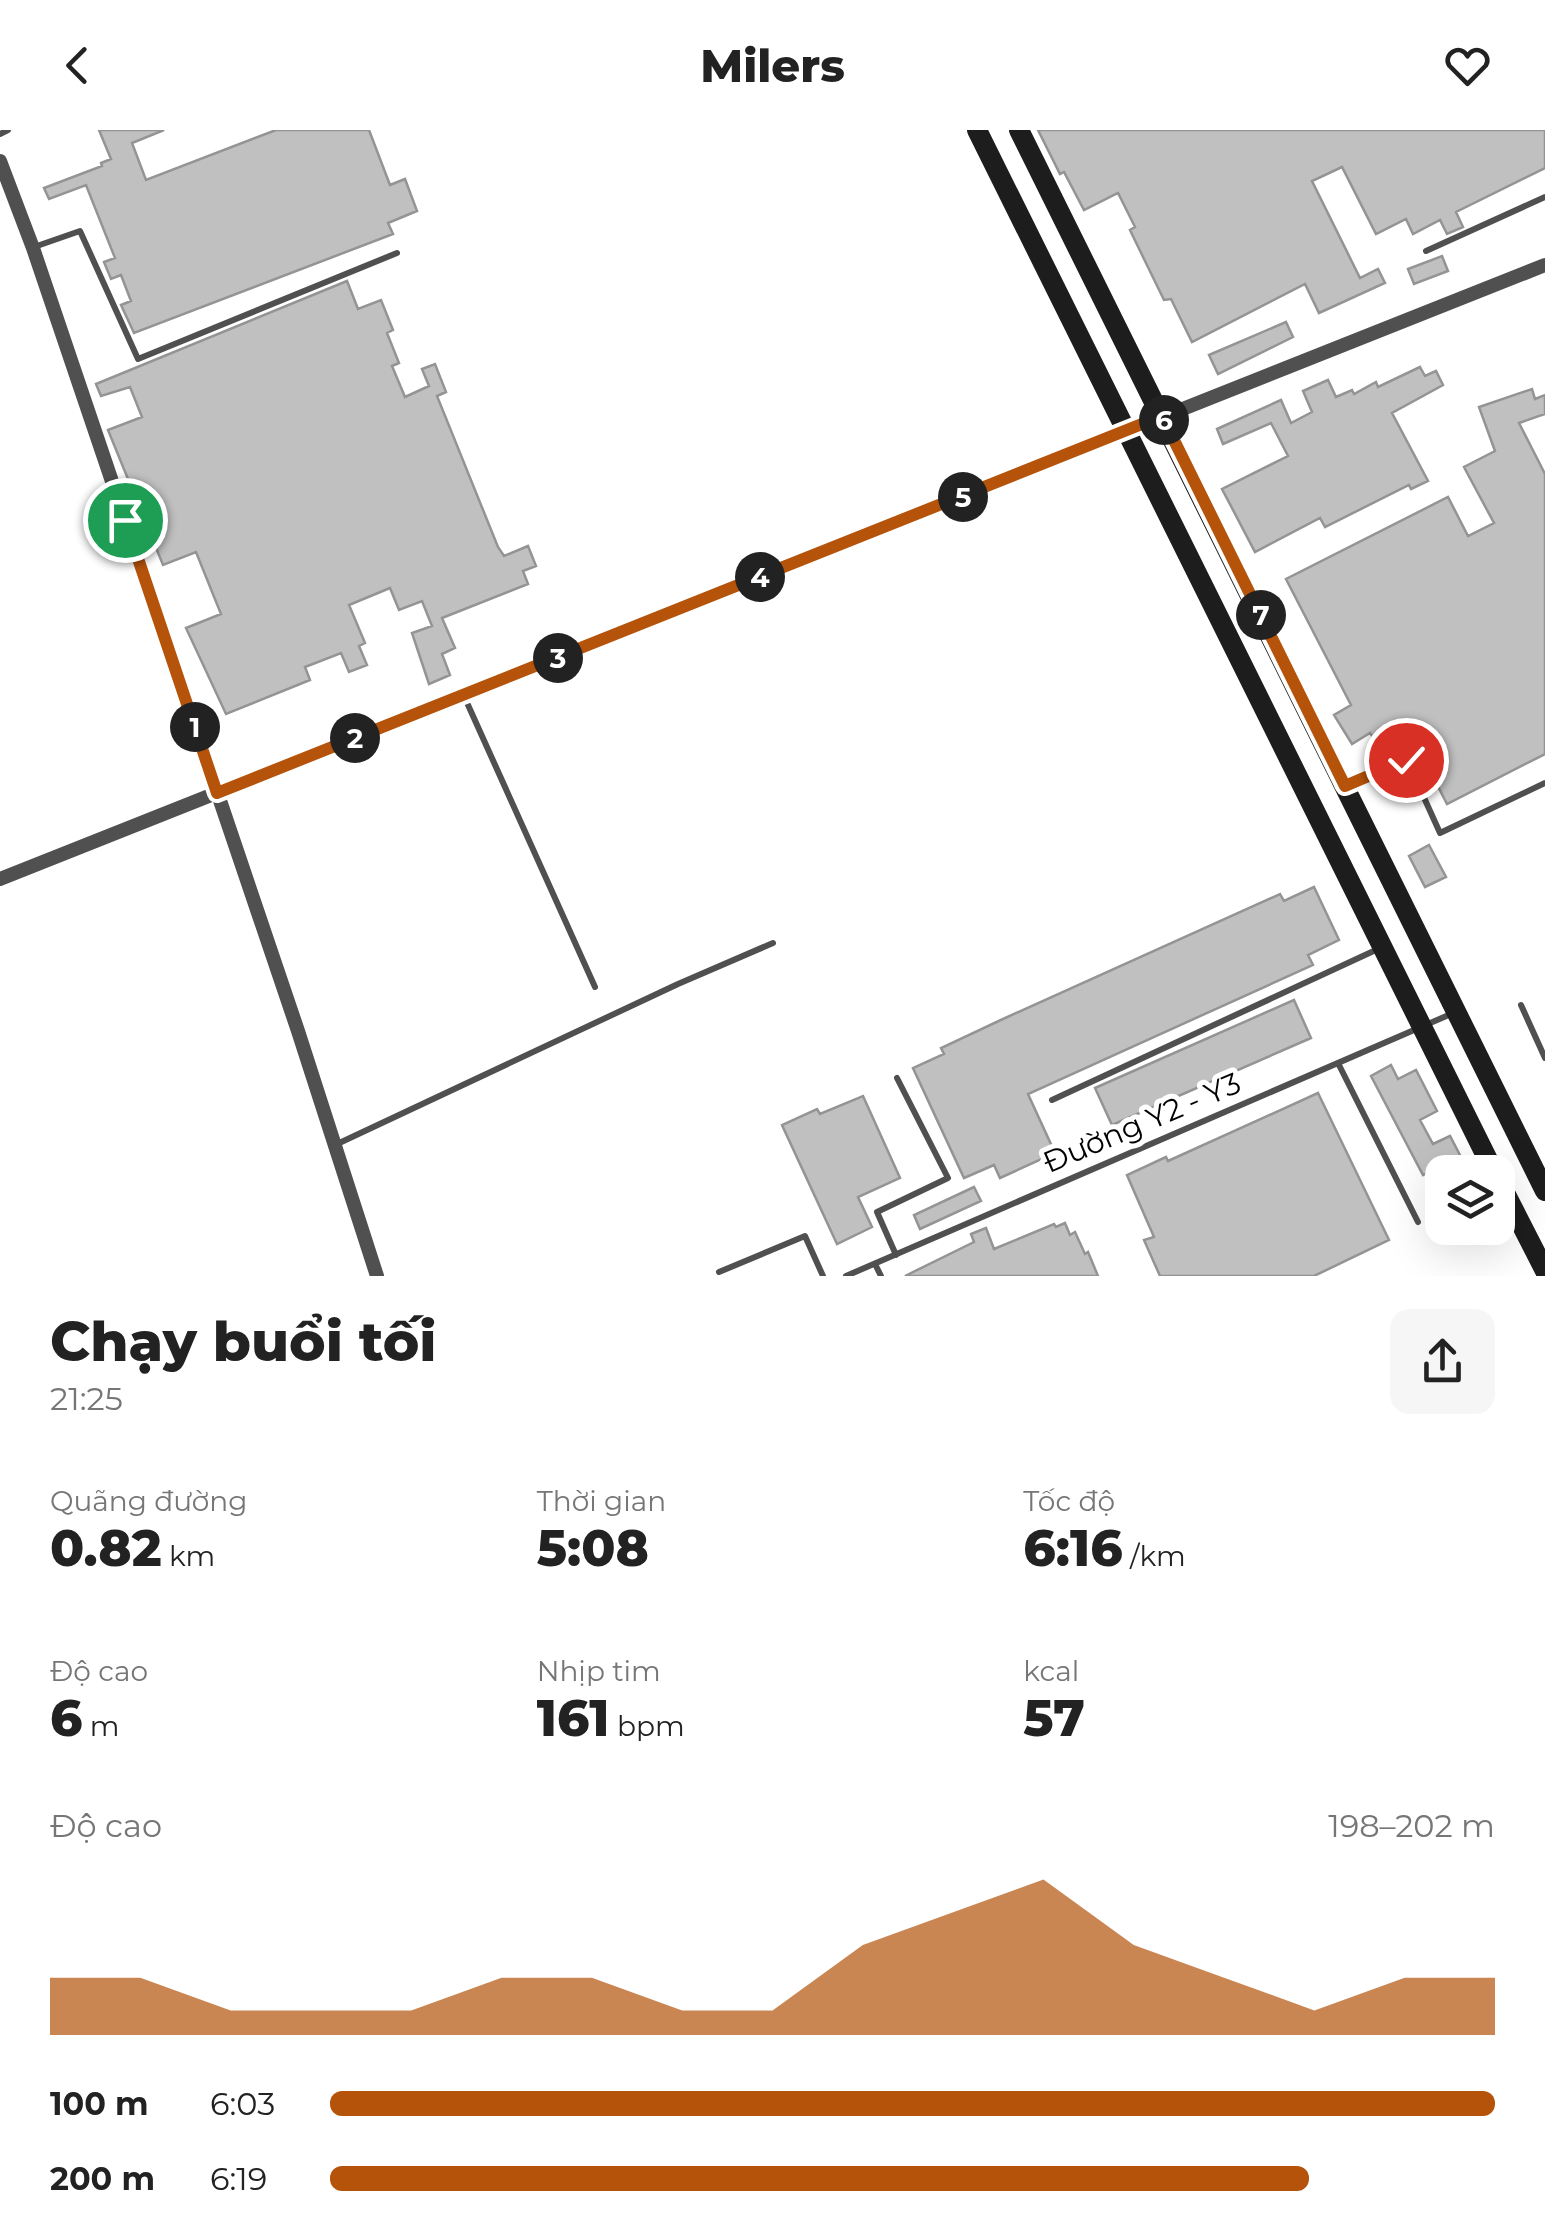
<!DOCTYPE html>
<html lang="vi">
<meta charset="utf-8">
<style>
body{margin:0;font-family:Montserrat,sans-serif;background:#f6f6f6;color:#222;height:100vh;display:flex;flex-direction:column;font-size:38px;white-space:nowrap}
*{box-sizing:border-box;margin:0}
p{font-size:32px;color:#767676}
.icon{flex:none;width:55px;height:55px;fill:none;stroke:currentColor;stroke-width:2;stroke-linecap:round;stroke-linejoin:round}
.map{position:relative;height:1146px;overflow:hidden}
.side{display:flex;flex-direction:column;background:#fff;flex:1}
.side>*{flex:none}
.buttons{position:absolute;left:1425px;top:1025px;display:grid;gap:20px}
.buttons a{display:grid;place-items:center;width:90px;height:90px;border-radius:20px;background:#fff;box-shadow:0 10px 40px #0002;font-size:50px}
.pin{position:absolute;display:grid;place-items:center;width:85px;height:85px;color:#fff;margin:-42px;border:5px solid #fff;border-radius:50%;box-shadow:0 2px 10px #0007}
.km{position:absolute;width:50px;height:50px;margin:-25px;border-radius:50%;background:#222;color:#fff;font-size:28px;line-height:50px;text-align:center}
.round{display:grid;place-items:center;flex:none;width:105px;height:105px;border-radius:20px;background:#f6f6f6}
.overview{display:flex;align-items:center;justify-content:space-between;height:170px;padding:0 50px}
h1{font-size:55px;font-weight:800;line-height:75px}
.metrics{display:grid;grid-template-columns:repeat(3,1fr);gap:15px;height:170px;padding:10px 50px}
.metrics div{display:grid;align-content:center}
.metrics b{font-size:50px;font-weight:800}
.metrics small{font-size:28px;font-weight:400}
.metrics p{font-size:28px}
.chart{height:280px;padding:20px 50px}
.chart p{display:flex;justify-content:space-between}
.chart svg{width:100%;height:180px;margin-top:10px;fill:#b45309;opacity:.7}
ul{padding:0 50px;list-style:none;font-size:32px}
li{display:grid;grid-template-columns:160px 120px 1fr;align-items:center;height:75px}
li i{height:25px;border-radius:12px;background:#b45309}
header{display:flex;justify-content:space-between;align-items:center;height:130px;padding:0 50px;background:#fff;font-size:45px;font-weight:800}
.map>svg:first-child{display:block}
</style>
<header><svg class="icon" aria-label="back" viewBox="0 0 24 24"><path d="M15 5l-7 7 7 7"/></svg>Milers<svg class="icon" aria-label="heart" viewBox="0 0 24 24"><path d="M12 20l-8-8c-3-5 5-10 8-4 3-6 11-1 8 4z"/></svg></header>
<div class="map">
<svg width="1545" height="1146" viewBox="0 0 1545 1146">
<rect width="100%" height="100%" fill="#fff"/>
<!-- building -->
<path fill="#c0c0c0" stroke="#949494" stroke-width="2.5" d="M99,0H164L132,13L146,50L276,0H369L390,55L405,49L417,81L388,93L393,104L134,203L121,175L131,171L121,145L111,149L104,132L115,128L86,55L49,69L44,58L102,36L101,33L111,29Z
M1038,0H1545V38L1456,82L1463,97L1447,104L1440,90L1413,104L1406,89L1376,104L1342,37L1312,51L1360,148L1378,139L1385,153L1319,183L1305,154L1192,212L1171,169L1164,170L1144,129L1130,100L1135,97L1118,63L1084,80L1064,42L1060,44Z
M1442,126L1448,141L1414,154L1408,139Z
M347,151L358,179L381,170L393,200L387,203L399,233L392,236L405,267L429,256L422,239L435,234L446,262L437,266L498,417L504,426L528,416L536,436L523,441L528,454L442,488L455,518L442,524L450,545L429,554L412,503L432,496L422,471L399,480L390,458L349,475L365,513L359,516L367,535L349,542L341,523L305,537L310,550L226,584L186,498L221,484L196,422L163,435L108,300L142,287L130,257L101,266L96,254Z
M1286,192L1293,207L1218,244L1209,225Z
M1420,237L1425,246L1436,241L1443,255L1392,283L1428,351L1411,359L1409,355L1325,397L1320,388L1255,422L1222,359L1288,326L1271,293L1223,314L1217,299L1281,270L1291,293L1312,282L1303,261L1328,250L1336,267L1352,260L1354,264L1376,252L1378,257Z
M1532,259L1535,269L1545,265V284L1519,293L1545,344V624L1447,674L1404,590L1374,609L1370,603L1352,614L1334,585L1351,575L1286,449L1448,367L1468,406L1494,393L1464,337L1495,321L1479,277Z
M1429,715L1446,747L1425,757L1409,726Z
M1314,757L1339,810L1308,825L1313,835L1028,964L1055,1023L1000,1048L994,1035L964,1048L913,938L944,924L941,918L1003,889L1280,764L1284,771Z
M1294,870L1311,908L1112,995L1095,958Z
M1391,935L1398,949L1416,940L1437,981L1420,990L1433,1014L1450,1006L1462,1029L1450,1036L1448,1032L1423,1045L1371,946Z
M1318,963L1389,1110L1314,1146H1160L1144,1110L1154,1107L1127,1045L1166,1027L1168,1031Z
M863,966L900,1048L858,1067L872,1097L837,1114L782,995L817,979L820,984Z
M974,1057L981,1071L920,1099L914,1085Z
M1065,1093L1070,1105L1075,1102L1085,1124L1088,1122L1098,1146H905L974,1112L971,1104L986,1098L994,1119L1054,1094L1056,1097Z"/>
<g fill="none" stroke-linecap="round" stroke-linejoin="round">
<!-- lane -->
<path stroke="#505050" stroke-width="6" d="M0,4L8,0
M34,117L80,101L138,229L397,123
M1426,121L1545,67
M464,566L595,857
M1346,656L1407,630L1440,703L1545,653
M1521,875L1545,928
M1338,933L1418,1092
M1052,970L1378,819
M335,1015L678,854L773,813
M896,1125L877,1082L948,1048L897,948
M875,1134L881,1146
M719,1142L805,1106L823,1146
M846,1146L1451,884"/>
<!-- street -->
<path stroke="#505050" stroke-width="14" d="M0,31L33,118L298,901L377,1146
M0,749L1545,135"/>
<!-- secondary -->
<path stroke="#1d1d1d" stroke-width="20" d="M977,0L1494,1042
M1019,0L1545,1061
M1498,1049L1545,1141"/>
</g>
<g fill="none" stroke-linecap="round" stroke-linejoin="round">
<defs>
<path id="route" d="M125,390L217,663L1162,286L1345,656L1406,630"/>
</defs>
<!-- route casing -->
<use href="#route" stroke="#fff" stroke-width="20"/>
<!-- route -->
<use href="#route" stroke="#b45309" stroke-width="12"/>
</g>
<g text-anchor="middle" stroke-width="10" stroke-linejoin="round" paint-order="stroke">
<!-- street labels -->
<g font-size="30" fill="#000" stroke="#fff">
<text transform="translate(1142 993) rotate(-23)" y="10">Đường Y2 - Y3</text>
</g>
</g>
</svg>
<div class="buttons">
<a><svg class="icon" aria-label="layers" viewBox="0 0 24 24"><path d="M12 4l9 5-9 5-9-5zM3 14l9 5 9-5"/></svg></a>
</div>
<div class="pin" style="left:125px;top:390px;background:#1e9e55"><svg class="icon" aria-label="arrive" viewBox="0 0 24 24"><path d="M6 21V4h12l-3 4 3 4H6"/></svg></div>
<div class="pin" style="left:1406px;top:630px;background:#d93025"><svg class="icon" aria-label="check" viewBox="0 0 24 24"><path d="M5 12l5 5 9-10"/></svg></div>
<b class="km" style="left:195px;top:597px">1</b>
<b class="km" style="left:355px;top:608px">2</b>
<b class="km" style="left:558px;top:528px">3</b>
<b class="km" style="left:760px;top:447px">4</b>
<b class="km" style="left:963px;top:367px">5</b>
<b class="km" style="left:1164px;top:290px">6</b>
<b class="km" style="left:1261px;top:485px">7</b>
</div>
<section class="side">
<div class="overview"><div><h1>Chạy buổi tối</h1><p>21:25</p></div><a class="round"><svg class="icon" aria-label="share" viewBox="0 0 24 24"><path d="M12 15V3M7 8l5-5 5 5M5 13v7h14v-7"/></svg></a></div>
<div class="metrics">
<div><p>Quãng đường</p><b>0.82<small> km</small></b></div>
<div><p>Thời gian</p><b>5:08</b></div>
<div><p>Tốc độ</p><b>6:16<small> /km</small></b></div>
</div>
<div class="metrics">
<div><p>Độ cao</p><b>6<small> m</small></b></div>
<div><p>Nhịp tim</p><b>161<small> bpm</small></b></div>
<div><p>kcal</p><b>57</b></div>
</div>
<div class="chart"><p><span>Độ cao</span>198–202 m</p>
<svg viewBox="0 0 160 44" preserveAspectRatio="none"><path d="M0 44V30L10 30L20 38L30 38L40 38L50 30L60 30L70 38L80 38L90 22L100 14L110 6L120 22L130 30L140 38L150 30L160 30V44z"/></svg>
</div>
<ul>
<li><b>100 m</b>6:03<i style="width:100%"></i></li>
<li><b>200 m</b>6:19<i style="width:84%"></i></li>
</ul>
</section>
